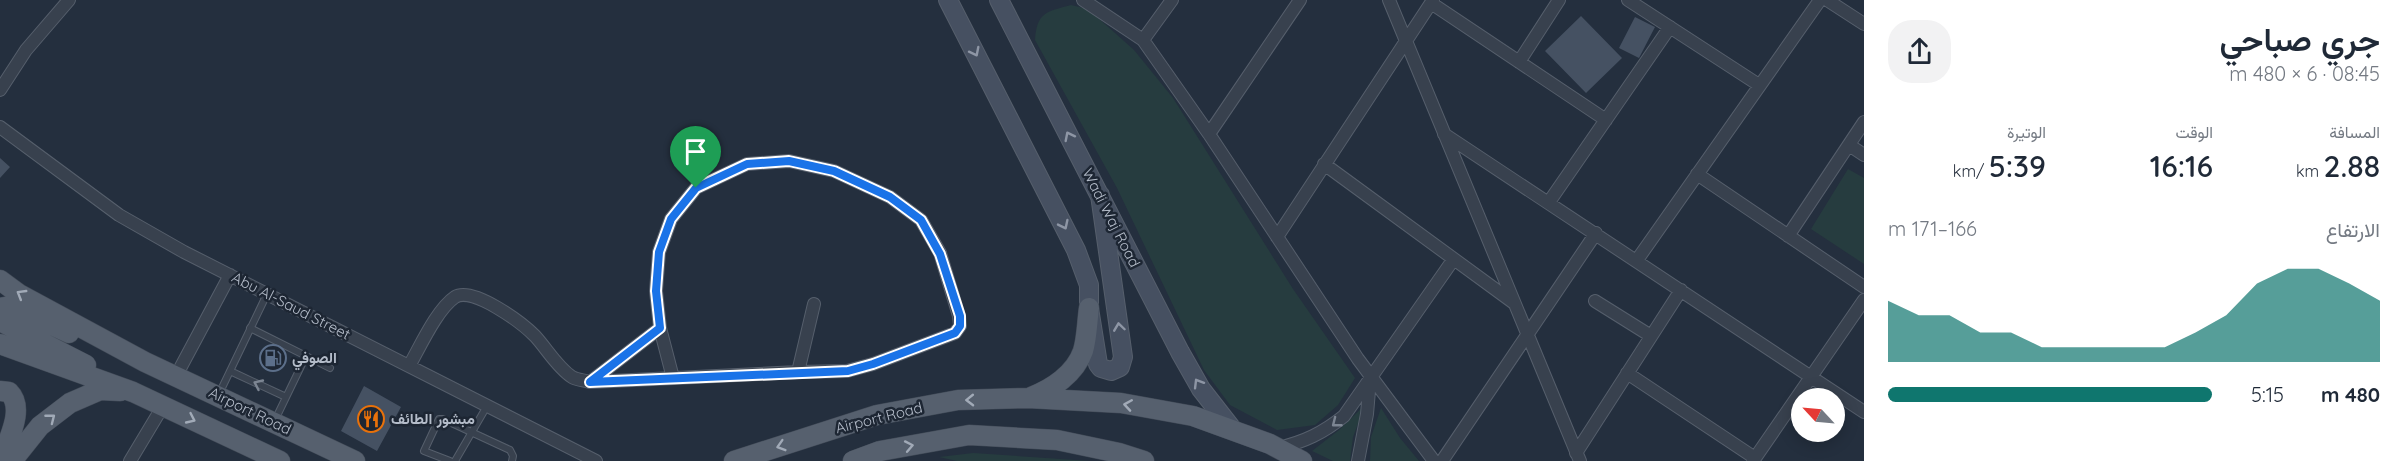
<!DOCTYPE html>
<html lang="ar">
<meta charset="utf-8">
<style>
body{margin:0;font-family:Quicksand,Vazirmatn,sans-serif;background:#f2f2f3;color:#1f2937;direction:rtl;height:100vh;display:flex;flex-direction:column;font-size:22px;white-space:nowrap}
*{box-sizing:border-box;margin:0}
p{font-size:20px;color:#747a83}
.icon{flex:none;width:33px;height:33px;fill:none;stroke:currentColor;stroke-width:2;stroke-linecap:round;stroke-linejoin:round}
.map{position:relative;flex:1;overflow:hidden;direction:ltr}
.drawer{display:flex;flex-direction:column;background:#fff;width:540px}
.drawer>*{flex:none}
.needle{width:39px;rotate:296deg}
.fabs{position:absolute;left:1791px;top:388px;display:grid;gap:12px}
.fabs a{display:grid;place-items:center;width:54px;height:54px;border-radius:50%;background:#fff;box-shadow:0 3px 15px #0003;font-size:30px}
.pin{position:absolute;display:grid;place-items:center;width:51px;height:51px;color:#fff;margin:-62px -26px;border-radius:50% 50% 50% 0;rotate:-45deg;box-shadow:0 0 6px #0007}
.pin .icon{rotate:45deg}
.round{display:grid;place-items:center;flex:none;width:63px;height:63px;border-radius:24px;background:#f2f2f3}
.headline{display:flex;align-items:center;justify-content:space-between;height:102px;padding:0 24px}
h1{font-size:33px;font-weight:600;line-height:45px}
.stats{display:grid;grid-template-columns:repeat(3,1fr);gap:9px;height:102px;padding:6px 24px}
.stats div{display:grid;align-content:center}
.stats b{font-size:30px;font-weight:600}
.stats small{font-size:16px;font-weight:400}
.stats p{font-size:16px}
.chart{height:168px;padding:12px 24px}
.chart p{display:flex;justify-content:space-between}
.chart svg{width:100%;height:108px;margin-top:6px;fill:#0f766e;opacity:.7}
ul{padding:0 24px;list-style:none;font-size:20px}
li{display:grid;grid-template-columns:96px 72px 1fr;align-items:center;height:45px}
li i{height:15px;border-radius:8px;background:#0f766e}
main{display:flex;flex:1;min-height:0}
.map>svg:first-child{display:block}
</style>
<main>
<section class="drawer">
<div class="headline"><div><h1>جري صباحي</h1><p>08:45 · 6 × 480 m</p></div><a class="round"><svg class="icon" aria-label="share" viewBox="0 0 24 24"><path d="M12 15V3M7 8l5-5 5 5M5 13v7h14v-7"/></svg></a></div>
<div class="stats">
<div><p>المسافة</p><b>2.88<small> km</small></b></div>
<div><p>الوقت</p><b>16:16</b></div>
<div><p>الوتيرة</p><b>5:39<small> /km</small></b></div>
</div>
<div class="chart"><p><span>الارتفاع</span>166–171 m</p>
<svg viewBox="0 0 160 44" preserveAspectRatio="none"><path d="M0 44V19L10 25L20 25L30 32L40 32L50 38L60 38L70 38L80 38L90 38L100 32L110 25L120 12L130 6L140 6L150 12L160 19V44z"/></svg>
</div>
<ul>
<li><b>480 m</b>5:15<i style="width:100%"></i></li>
</ul>
</section>
<div class="map">
<svg width="1864" height="461" viewBox="0 0 1864 461">
<rect width="100%" height="100%" fill="#242f3e"/>
<!-- green -->
<path fill="#263c3f" d="M1071,5L1088,9L1134,50L1173,98L1293,289L1355,378L1338,405L1315,425L1277,430L1230,405L1204,370L1117,188L1035,40C1037,12 1046,12 1071,5Z
M1848,169L1864,178V264L1811,229Z
M1365,405L1353,437L1350,461H1333L1312,451L1339,430Z
M1381,408L1400,438L1419,461H1370L1371,437Z
M973,453L1090,461H957L939,457Z"/>
<!-- building -->
<path fill="#455162" d="M1581,16L1622,58L1586,93L1545,51Z
M1635,17L1655,27L1639,58L1619,48Z
M0,158L10,167L0,178Z
M364,386L401,407L377,451L341,431Z"/>
<g fill="none" stroke-linecap="round" stroke-linejoin="round">
<defs>
<path id="lane" d="M250,328L330,368
M230,371L286,397
M219,394L267,294
M275,420L306,356
M450,461L424,451L439,419H443L510,450L513,456L512,461
M455,461L487,406"/>
<path id="street" d="M1083,0L1143,40L1209,134L1358,359L1434,461
M1389,0L1580,461
M1628,0L1759,85
M1827,0L1864,24
M1431,3L1606,120
M1143,40L1172,0
M1519,62L1559,0
M0,90L26,50L69,0
M0,127L119,215L184,252L596,461
M1209,134L1300,0
M1444,134L1864,412
M1849,145L1864,155
M1324,164L1514,303
M1697,174L1864,287
M1549,202L1670,27
M1788,236L1864,122
M1277,237L1433,0
M1637,260L1820,0
M1595,301L1651,336
M409,366C420,347 437,309 455,297C473,286 522,323 535,336C547,349 557,367 572,377C577,380 584,380 590,382L798,372L814,304
M1627,373L1755,458
M176,376L230,275
M673,378L660,328L656,291L659,252L671,219L696,188L747,164L789,161L834,171L890,197L921,220L940,253L959,316L960,326L955,333L873,364L847,371L798,372
M590,382L660,328
M1278,448C1304,442 1323,433 1344,416L1453,260
M1576,453L1681,290
M130,461L163,406
M1358,461L1367,414L1370,379
M1442,461L1596,233
M1753,461L1864,300"/>
<path id="secondary" d="M948,0L1076,250L1089,285V308L1098,364L1101,368L1111,371L1120,367L1123,357L1100,195
M999,0L1180,352L1201,389L1233,430"/>
<path id="primary" d="M0,280L19,294L145,362L355,461
M0,308L10,306L69,333
M0,321L86,365
M0,344L133,392L280,461
M0,391L9,392C26,409 7,441 1,461
M1031,397C1052,389 1075,374 1083,351C1087,338 1087,322 1089,308
M12,461L40,426L70,403L100,390L120,391
M734,461L877,415L958,400L1028,398L1121,403L1193,416L1270,444L1302,461
M853,461L880,451L969,435L1057,440L1119,453L1144,461"/>
</defs>
<!-- lane casing -->
<use href="#lane" stroke="#565f6c" stroke-width="8"/>
<!-- street casing -->
<use href="#street" stroke="#565f6c" stroke-width="14"/>
<!-- secondary casing -->
<use href="#secondary" stroke="#565f6c" stroke-width="20"/>
<!-- primary casing -->
<use href="#primary" stroke="#414a57" stroke-width="21"/>
<!-- lane -->
<use href="#lane" stroke="#38414e" stroke-width="6"/>
<!-- street -->
<use href="#street" stroke="#38414e" stroke-width="12"/>
<!-- secondary -->
<use href="#secondary" stroke="#465061" stroke-width="18"/>
<!-- primary -->
<use href="#primary" stroke="#56606e" stroke-width="20"/>
</g>
<!-- one-way arrows -->
<defs><path id="oneway-chevron" d="M-2-3.5L2.5 0L-2 3.5" fill="none" stroke-width="1.6" stroke-linecap="round" stroke-linejoin="round" transform="scale(1.5)"/></defs>
<g stroke="#8e96a5">
<use href="#oneway-chevron" transform="translate(975 52) rotate(63)"/>
<use href="#oneway-chevron" transform="translate(1069 136) rotate(-117)"/>
<use href="#oneway-chevron" transform="translate(1064 225) rotate(64)"/>
<use href="#oneway-chevron" transform="translate(1119 327) rotate(-98)"/>
<use href="#oneway-chevron" transform="translate(1198 383) rotate(-121)"/>
</g>
<g stroke="#a1aab7">
<use href="#oneway-chevron" transform="translate(21 294) rotate(-149)"/>
<use href="#oneway-chevron" transform="translate(970 400) rotate(179)"/>
<use href="#oneway-chevron" transform="translate(1128 405) rotate(-171)"/>
<use href="#oneway-chevron" transform="translate(51 418) rotate(-38)"/>
<use href="#oneway-chevron" transform="translate(191 419) rotate(25)"/>
<use href="#oneway-chevron" transform="translate(781 446) rotate(163)"/>
<use href="#oneway-chevron" transform="translate(909 446) rotate(-11)"/>
</g>
<g stroke="#7c8592">
<use href="#oneway-chevron" transform="translate(258 384) rotate(-155)"/>
<use href="#oneway-chevron" transform="translate(1336 423) rotate(142)"/>
</g>
<g fill="none" stroke-linecap="round" stroke-linejoin="round">
<defs>
<path id="route" d="M789,161L834,171L890,197L921,220L940,254L960,316V326L955,333L873,364L848,371L590,382L660,328L656,291L659,252L671,219L696,188L747,164Z"/>
</defs>
<!-- route casing -->
<use href="#route" stroke="#fff" stroke-width="12"/>
<!-- route -->
<use href="#route" stroke="#1a73e8" stroke-width="8"/>
</g>
<!-- icons -->
<defs>
<symbol id="fuel-ring" viewBox="-11 -11 22 22"><circle r="9.5" fill="#1d2633" stroke="#5c6f8a" stroke-width="1.5"/><path d="M-5.5-6h7V0h2V4h1.3V-2.5L3-4.5l.8-.8L6-3V5H2.5V1h-1V6h-7ZM-4.2-4.7v3.2H.2V-4.7Z" fill="#5c6f8a"/></symbol>
<symbol id="restaurant-ring" viewBox="-11 -11 22 22"><circle r="9.5" fill="#1d2633" stroke="#e8710a" stroke-width="1.5"/><path d="M-5-6h1v4h1v-4h1v4h1v-4h1v5L-1.5 .5V6h-2V.5L-5-1ZM5-6V6H3V1.5H1.5Q1.5-4 5-6Z" fill="#e8710a"/></symbol>
</defs>
<g fill-rule="evenodd">
<use href="#fuel-ring" x="258" y="343" width="30" height="30"/>
<use href="#restaurant-ring" x="356" y="404" width="30" height="30"/>
</g>
<g text-anchor="middle" stroke-width="5" stroke-linejoin="round" paint-order="stroke">
<!-- street labels -->
<g font-size="15" fill="#b4bcc9" stroke="#1d2633">
<text transform="translate(1111 218) rotate(63)" y="5">Wadi Waj Road</text>
<text transform="translate(291 306) rotate(27)" y="5">Abu Al-Saud Street</text>
<text transform="translate(250 411) rotate(26)" y="5">Airport Road</text>
<text transform="translate(879 418) rotate(-14)" y="5">Airport Road</text>
</g>
<!-- poi labels -->
<g font-size="15" font-weight="bold" fill="#b4bcc9" stroke="#1d2633" text-anchor="start">
<text x="292" y="363">الصوفي</text>
<text x="391" y="424">مبشور الطائف</text>
</g>
</g>
</svg>
<div class="fabs">
<a><svg class="needle" viewBox="-14 -14 28 28"><path d="M0-13l5 13h-10z" fill="#e53935"/><path d="M0 13l5-13h-10z" fill="#747a83"/></svg></a>
</div>
<div class="pin" style="left:696px;top:188px;background:#1e9e55"><svg class="icon" aria-label="arrive" viewBox="0 0 24 24"><path d="M6 21V4h12l-3 4 3 4H6"/></svg></div>
</div>
</main>
